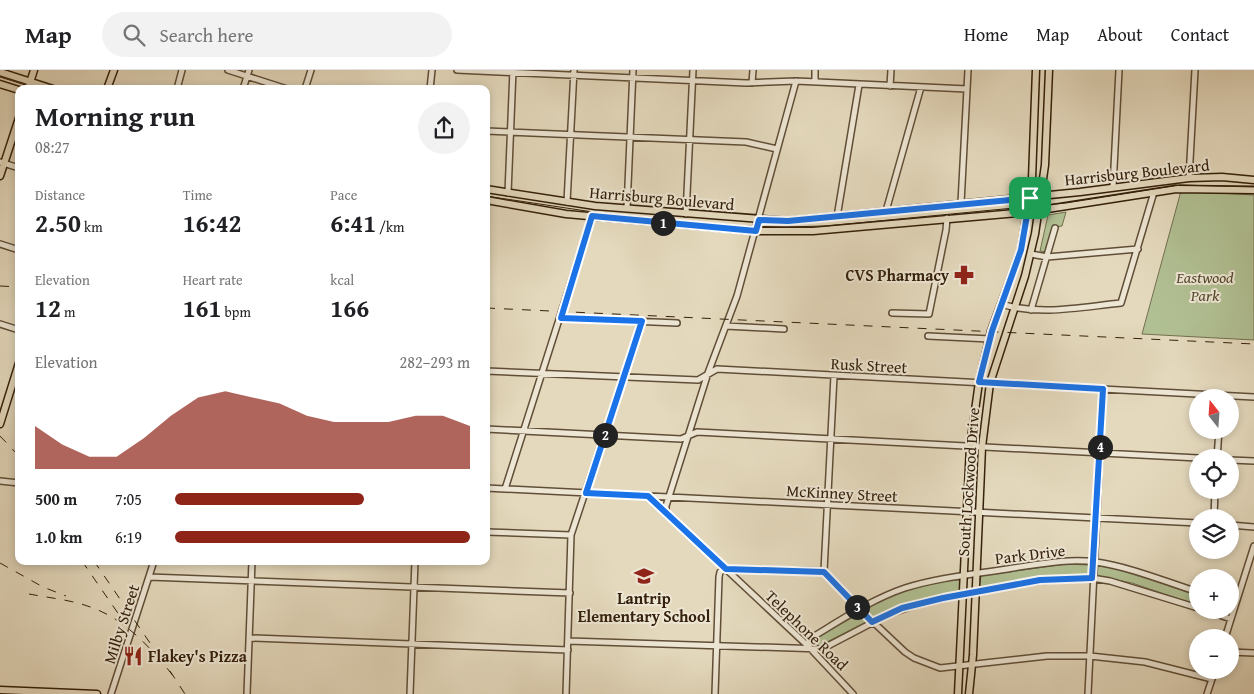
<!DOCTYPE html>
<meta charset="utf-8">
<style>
body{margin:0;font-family:"Gentium Book Plus",serif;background:#f2f2f2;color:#202124;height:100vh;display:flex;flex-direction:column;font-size:19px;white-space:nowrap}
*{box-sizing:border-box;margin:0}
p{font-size:16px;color:#757577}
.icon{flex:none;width:28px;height:28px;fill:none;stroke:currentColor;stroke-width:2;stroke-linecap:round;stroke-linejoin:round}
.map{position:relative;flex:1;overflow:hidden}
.details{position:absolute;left:15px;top:15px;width:475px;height:480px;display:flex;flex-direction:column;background:#fff;border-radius:10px;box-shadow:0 2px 8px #0003}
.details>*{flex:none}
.needle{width:32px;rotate:343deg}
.buttons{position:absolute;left:1189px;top:319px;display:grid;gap:10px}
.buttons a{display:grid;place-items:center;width:50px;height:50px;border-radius:50%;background:#fff;box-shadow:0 2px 8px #0003;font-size:25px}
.pin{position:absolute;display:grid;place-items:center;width:42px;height:42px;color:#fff;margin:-21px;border-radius:10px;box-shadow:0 2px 8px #0006}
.km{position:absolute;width:25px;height:25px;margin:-12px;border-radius:50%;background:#222;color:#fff;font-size:14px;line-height:25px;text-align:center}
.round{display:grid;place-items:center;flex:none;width:52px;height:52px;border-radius:26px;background:#f2f2f2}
.head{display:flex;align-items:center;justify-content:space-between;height:85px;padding:0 20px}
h1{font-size:28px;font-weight:700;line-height:38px}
.metrics{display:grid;grid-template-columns:repeat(3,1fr);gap:8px;height:85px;padding:5px 20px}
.metrics div{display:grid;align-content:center}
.metrics b{font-size:25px;font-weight:700}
.metrics small{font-size:14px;font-weight:400}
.metrics p{font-size:14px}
.chart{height:140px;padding:10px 20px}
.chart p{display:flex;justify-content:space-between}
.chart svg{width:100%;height:90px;margin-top:5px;fill:#8f2418;opacity:.7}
ul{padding:0 20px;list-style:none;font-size:16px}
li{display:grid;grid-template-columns:80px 60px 1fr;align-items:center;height:38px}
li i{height:12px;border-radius:6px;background:#8f2418}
header{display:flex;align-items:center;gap:30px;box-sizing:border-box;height:70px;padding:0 25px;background:#fff;border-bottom:1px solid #e0e0e0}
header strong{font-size:24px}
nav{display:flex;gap:28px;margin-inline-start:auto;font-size:18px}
.search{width:350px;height:45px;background:#f2f2f2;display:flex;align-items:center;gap:12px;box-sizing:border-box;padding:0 18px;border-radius:28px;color:#757577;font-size:19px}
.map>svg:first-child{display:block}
</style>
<header>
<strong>Map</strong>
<div class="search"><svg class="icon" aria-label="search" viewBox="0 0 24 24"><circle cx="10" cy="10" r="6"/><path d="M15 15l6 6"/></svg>Search here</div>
<nav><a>Home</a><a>Map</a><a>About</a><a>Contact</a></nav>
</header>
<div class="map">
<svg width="1254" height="624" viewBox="0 0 1254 624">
<rect width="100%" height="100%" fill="#e4d9bd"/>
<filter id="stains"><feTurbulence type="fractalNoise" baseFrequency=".004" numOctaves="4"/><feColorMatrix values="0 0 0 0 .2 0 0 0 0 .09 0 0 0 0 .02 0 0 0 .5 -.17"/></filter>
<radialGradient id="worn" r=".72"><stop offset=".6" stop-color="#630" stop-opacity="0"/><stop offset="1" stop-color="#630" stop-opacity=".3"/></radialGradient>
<!-- green -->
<path fill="#b1c093" stroke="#72704f" d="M1181,121L1254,125V270L1142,264Z
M1066,142L1062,156L1055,157L1047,182L1040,181L1048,145Z
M1065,494L1088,495L1090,503L1087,505L1048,507L979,519L981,506Z
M1099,496L1113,498L1197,525V535L1132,513L1098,506L1096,499Z
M960,510V523L907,534L876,547H871L867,541C875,525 942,509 960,510Z
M857,545L864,547L866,552L817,577H813L810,574L811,571Z"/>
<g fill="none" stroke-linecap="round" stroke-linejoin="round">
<defs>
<path id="minor" d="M228,0L287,19
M457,0L746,13L796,11L967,19
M815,12V0
M752,13L753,0
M890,16L891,0
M177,19L182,0
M243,19L249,0
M305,19L311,0
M430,19L432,0
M486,61L746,72L777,79
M0,92L19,98
M1189,108L1195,0
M1113,117L1119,0
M508,123L513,0
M567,132L574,0
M961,133L968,0
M627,138L633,0
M886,141L921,17
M686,144L693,0
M837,147L859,15
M0,174L19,180
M1031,184L1047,187L1138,179
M1001,234C1040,246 1081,237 1121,233L1154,122
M1031,240L1055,158
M892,243L929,244L946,160L947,148
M561,248L677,253
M0,254L19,260
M726,256L784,259
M928,266L990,269
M486,301L698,310L717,299L1254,327
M486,359L681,369L697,362L1198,388
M1217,388L1219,360
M1230,390L1254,391
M0,411L19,413
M486,418L1198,453
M505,419L592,146
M648,426L809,577L853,624
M666,441V436L708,303L737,226L796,11
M1214,448L1215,420
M1230,455L1254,457
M486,462L571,465
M824,501L834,306
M149,507L570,523
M1204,540L1231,549
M251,568L568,580
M1225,568L1254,476
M568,571L822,579L887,545L921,533L1023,513L1057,509L1092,508L1110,511L1198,538
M809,577V570L811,568C841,550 872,529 905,518C940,507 977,504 1013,498C1040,494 1069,488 1096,492C1130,497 1164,511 1198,522
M1230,582L1254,583
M111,624L154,491
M247,624L252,491
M410,624L415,491
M566,624L571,465L642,251
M715,624L719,507L720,502L726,499L824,501L854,534L905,582L914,588L940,598L1047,586H1090L1145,592L1212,609
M1088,624L1103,319
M1207,624L1215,600"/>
<path id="major" d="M0,2L53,19
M0,14L19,20
M28,19L34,0
M107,19L114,0
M0,106L19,48
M486,119L595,136L788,151L1080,122L1189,108L1222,107L1254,110
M486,130L566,144L756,161H813L1028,142L1176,119L1254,120
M0,354L19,293
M0,620L97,624
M958,624L970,376L979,312L991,261L1021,180L1032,109L1036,0
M969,624L973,585L982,377L990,313L1025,206L1035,164L1045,95L1049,0"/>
</defs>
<!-- minor casing -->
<use href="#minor" stroke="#604e38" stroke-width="8"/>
<!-- major casing -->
<use href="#major" stroke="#34200b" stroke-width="9"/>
<!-- minor -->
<use href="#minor" stroke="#ede6d4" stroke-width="5"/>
<!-- major -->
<use href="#major" stroke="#e4d9bd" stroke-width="6"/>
<!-- tram -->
<path stroke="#34200b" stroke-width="1" d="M0,7L38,19
M486,126L593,142L741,156L784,157L826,156L1066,133L1180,115L1254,117"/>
<!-- rail -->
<path stroke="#34200b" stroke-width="1" stroke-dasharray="9 9" stroke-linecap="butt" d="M0,216L19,217
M486,238L1254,274
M0,366L19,386
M82,491L124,552
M94,491L150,573
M0,493L43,517L66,526
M29,524C50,528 73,530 93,538C126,550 153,580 174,607
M170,601L185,624"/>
</g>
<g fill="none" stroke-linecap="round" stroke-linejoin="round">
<defs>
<path id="route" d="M1030,128L1021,180L992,261L979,312L1103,319L1092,508L1040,510L943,528L902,538L872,552L824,502L726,499L648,426L586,423L642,251L561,248L592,146L756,161L759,150L788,151Z"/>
</defs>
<!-- route casing -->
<use href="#route" stroke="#fff" stroke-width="10"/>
<!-- route -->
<use href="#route" stroke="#1a73e8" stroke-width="6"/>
</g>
<!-- icons -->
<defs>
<symbol id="pharmacy-bare" viewBox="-9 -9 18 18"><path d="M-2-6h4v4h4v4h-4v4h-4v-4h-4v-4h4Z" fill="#8f2418" stroke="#ede6d4" stroke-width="2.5" paint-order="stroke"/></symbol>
<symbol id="school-bare" viewBox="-9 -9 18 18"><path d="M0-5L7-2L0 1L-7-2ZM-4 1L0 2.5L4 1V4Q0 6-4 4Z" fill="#8f2418" stroke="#ede6d4" stroke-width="2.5" paint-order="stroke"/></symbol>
<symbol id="restaurant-bare" viewBox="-9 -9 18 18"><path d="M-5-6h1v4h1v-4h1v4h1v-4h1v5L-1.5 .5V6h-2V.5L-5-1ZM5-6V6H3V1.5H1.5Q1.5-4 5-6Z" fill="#8f2418" stroke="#ede6d4" stroke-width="2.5" paint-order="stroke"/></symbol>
</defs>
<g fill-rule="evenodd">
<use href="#pharmacy-bare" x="950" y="191" width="28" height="28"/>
<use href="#school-bare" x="630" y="492" width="28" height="28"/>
<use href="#restaurant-bare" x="119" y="572" width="28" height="28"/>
</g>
<g text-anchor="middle" stroke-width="4" stroke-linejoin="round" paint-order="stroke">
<!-- street labels -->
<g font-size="16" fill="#34200b" stroke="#ede6d4">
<text transform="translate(1137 102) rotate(-6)" y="6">Harrisburg Boulevard</text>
<text transform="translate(662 128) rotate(5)" y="6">Harrisburg Boulevard</text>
<text transform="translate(869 295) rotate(3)" y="6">Rusk Street</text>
<text transform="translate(968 412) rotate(-86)" y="6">South Lockwood Drive</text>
<text transform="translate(842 423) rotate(3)" y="6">McKinney Street</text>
<text transform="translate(1030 484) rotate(-7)" y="6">Park Drive</text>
<text transform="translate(121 554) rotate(-72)" y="6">Milby Street</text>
<text transform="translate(807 560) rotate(44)" y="6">Telephone Road</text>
</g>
<!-- poi labels -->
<g font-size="16" font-weight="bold" fill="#34200b" stroke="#ede6d4" text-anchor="end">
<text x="949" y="211">CVS Pharmacy</text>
<text x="644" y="534" text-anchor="middle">Lantrip<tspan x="644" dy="18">Elementary School</tspan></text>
<text x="148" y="592" text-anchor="start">Flakey's Pizza</text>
</g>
<!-- park labels -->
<g font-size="16" font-style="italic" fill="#53482d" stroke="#ede6d4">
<text x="1205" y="213">Eastwood<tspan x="1205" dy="18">Park</tspan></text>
</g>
</g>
<rect width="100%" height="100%" filter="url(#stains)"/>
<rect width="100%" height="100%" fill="url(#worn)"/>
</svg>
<div class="buttons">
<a><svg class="needle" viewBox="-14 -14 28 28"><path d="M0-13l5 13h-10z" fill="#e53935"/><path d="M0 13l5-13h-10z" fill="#757577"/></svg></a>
<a><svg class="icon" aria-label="locate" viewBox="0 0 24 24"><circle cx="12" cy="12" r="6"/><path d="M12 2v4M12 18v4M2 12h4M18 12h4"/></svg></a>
<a><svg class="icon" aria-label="layers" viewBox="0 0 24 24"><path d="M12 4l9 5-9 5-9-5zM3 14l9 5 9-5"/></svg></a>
<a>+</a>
<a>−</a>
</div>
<div class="pin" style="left:1030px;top:128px;background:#1e9e55"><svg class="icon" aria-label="arrive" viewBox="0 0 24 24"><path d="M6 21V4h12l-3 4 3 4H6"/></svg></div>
<b class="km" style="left:663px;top:153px">1</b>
<b class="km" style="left:605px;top:365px">2</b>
<b class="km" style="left:857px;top:537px">3</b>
<b class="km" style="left:1100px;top:377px">4</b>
<section class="details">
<div class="head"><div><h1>Morning run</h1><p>08:27</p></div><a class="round"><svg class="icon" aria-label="share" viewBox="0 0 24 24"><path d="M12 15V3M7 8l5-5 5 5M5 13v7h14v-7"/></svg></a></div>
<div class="metrics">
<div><p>Distance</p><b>2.50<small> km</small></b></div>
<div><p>Time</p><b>16:42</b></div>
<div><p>Pace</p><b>6:41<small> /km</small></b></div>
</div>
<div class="metrics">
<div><p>Elevation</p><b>12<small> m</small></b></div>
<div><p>Heart rate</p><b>161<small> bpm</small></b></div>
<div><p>kcal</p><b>166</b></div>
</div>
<div class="chart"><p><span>Elevation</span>282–293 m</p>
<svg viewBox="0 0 160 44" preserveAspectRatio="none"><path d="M0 44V23L10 32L20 38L30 38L40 29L50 18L60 9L70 6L80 9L90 12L100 18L110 21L120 21L130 21L140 18L150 18L160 23V44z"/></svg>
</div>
<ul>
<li><b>500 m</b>7:05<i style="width:64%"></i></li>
<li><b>1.0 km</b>6:19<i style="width:100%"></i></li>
</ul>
</section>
</div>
